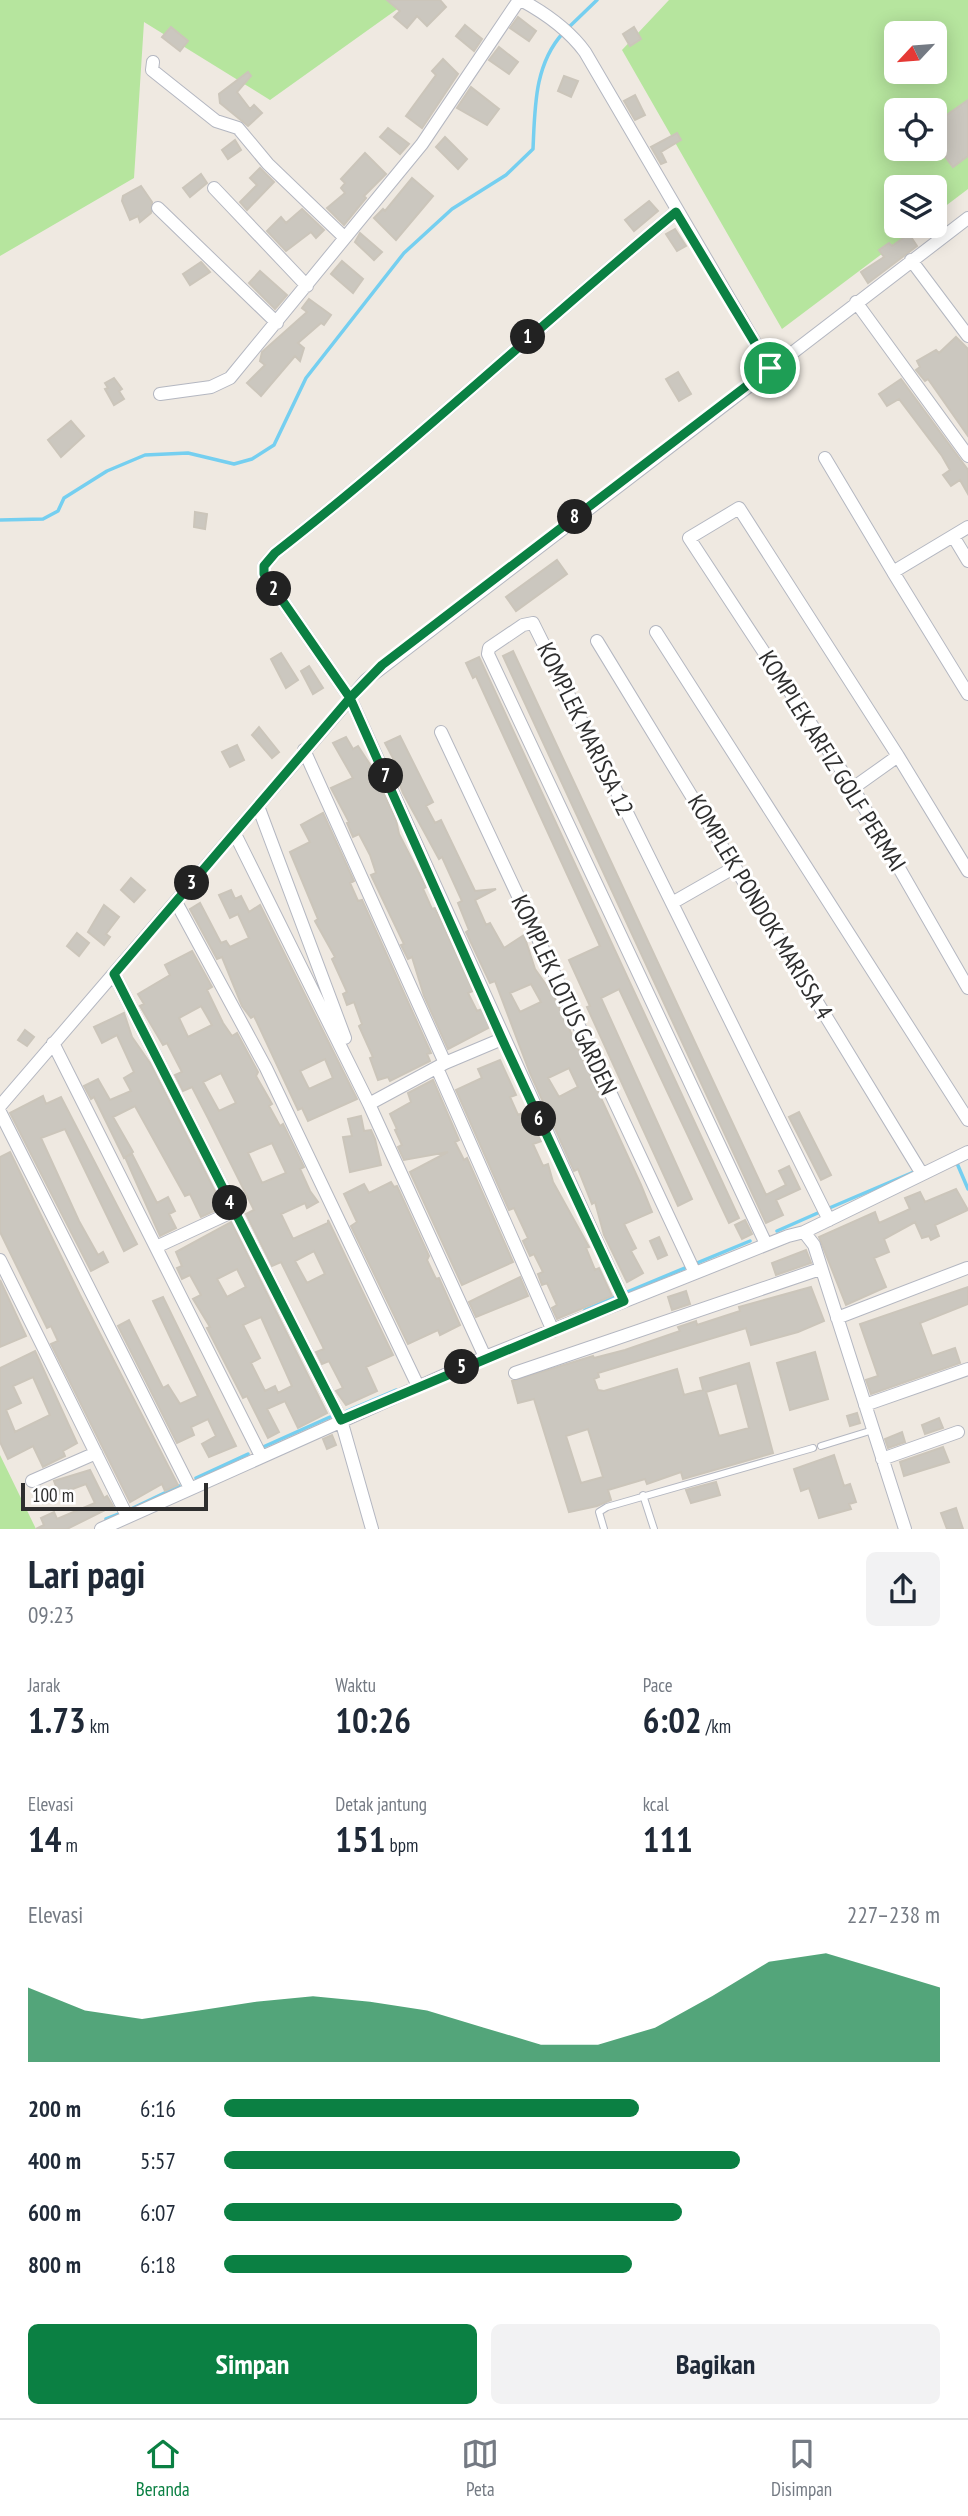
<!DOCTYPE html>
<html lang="id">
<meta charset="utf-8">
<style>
body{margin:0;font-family:"PT Sans Narrow",sans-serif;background:#f2f2f3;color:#1f2937;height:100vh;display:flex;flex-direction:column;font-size:26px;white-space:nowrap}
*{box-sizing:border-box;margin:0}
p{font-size:23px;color:#747a83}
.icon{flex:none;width:38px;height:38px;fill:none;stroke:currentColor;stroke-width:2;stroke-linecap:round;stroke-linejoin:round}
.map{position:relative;height:1529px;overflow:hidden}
.details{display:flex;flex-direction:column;background:#fff;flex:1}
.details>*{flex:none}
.needle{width:46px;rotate:244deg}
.tools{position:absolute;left:884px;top:21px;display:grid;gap:14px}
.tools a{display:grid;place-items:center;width:63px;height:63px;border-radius:10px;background:#fff;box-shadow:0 4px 18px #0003;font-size:35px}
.scale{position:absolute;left:21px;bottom:18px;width:187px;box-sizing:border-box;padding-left:7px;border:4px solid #2e2e2e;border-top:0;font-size:19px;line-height:24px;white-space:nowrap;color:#2e2e2e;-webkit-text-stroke:5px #fff;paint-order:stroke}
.pin{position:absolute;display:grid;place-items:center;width:60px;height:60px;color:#fff;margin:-30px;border:4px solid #fff;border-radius:50%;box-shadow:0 2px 7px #0007}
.km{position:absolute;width:35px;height:35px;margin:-18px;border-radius:50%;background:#222;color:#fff;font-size:19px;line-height:35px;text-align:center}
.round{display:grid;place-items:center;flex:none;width:74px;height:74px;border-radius:10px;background:#f2f2f3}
.headline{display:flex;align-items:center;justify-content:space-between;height:119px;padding:0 28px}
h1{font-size:38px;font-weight:800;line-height:52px}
.figures{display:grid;grid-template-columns:repeat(3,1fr);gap:10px;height:119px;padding:7px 28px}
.figures div{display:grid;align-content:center}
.figures b{font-size:35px;font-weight:800}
.figures small{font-size:19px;font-weight:400}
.figures p{font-size:19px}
.chart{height:196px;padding:14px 28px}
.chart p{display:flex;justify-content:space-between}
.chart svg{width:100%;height:126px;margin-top:7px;fill:#0b8043;opacity:.7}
.primary-button{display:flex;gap:14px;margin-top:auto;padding:14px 28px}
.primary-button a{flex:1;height:80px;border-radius:10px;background:#0b8043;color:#fff;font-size:28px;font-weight:800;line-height:80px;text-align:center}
.primary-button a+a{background:#f2f2f3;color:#1f2937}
ul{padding:0 28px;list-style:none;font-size:23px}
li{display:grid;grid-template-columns:112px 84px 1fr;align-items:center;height:52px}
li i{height:18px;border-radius:9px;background:#0b8043}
.dock{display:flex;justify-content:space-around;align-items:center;height:98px;border-top:2px solid #e0e1e3;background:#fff;font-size:19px;color:#747a83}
.dock a{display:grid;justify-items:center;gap:4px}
.dock .active{color:#0b8043}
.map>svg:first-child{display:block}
</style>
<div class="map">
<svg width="968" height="1529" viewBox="0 0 968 1529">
<rect width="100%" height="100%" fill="#efe9e1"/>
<!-- green -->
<path fill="#b6e59e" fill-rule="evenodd" d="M0,0H410L270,100L144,22L134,178L0,256Z
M669,0H968V189L935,214L934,187H896V226H919L782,329L622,50ZM896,33H934V72H896ZM896,110H934V149H896Z
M0,1455L36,1529H0Z"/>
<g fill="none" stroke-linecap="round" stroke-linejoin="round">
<!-- stream -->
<path stroke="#75cff0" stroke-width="3.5" d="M568,28L597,0
M0,520L43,519L58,511L64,498L107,471L145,455L188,453L234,464L252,459L274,445L306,378L404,253L452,209L506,175L533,149C535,108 534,65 563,33
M956,1161L968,1189
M827,1209L916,1171
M777,1231L820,1212
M627,1292L750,1241
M585,1310L615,1297
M347,1411L396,1390
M263,1447L330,1417
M196,1478L248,1454
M131,1509L179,1486
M106,1519L119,1514"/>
</g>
<!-- building -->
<path fill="#cbc7bf" stroke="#cbc5ba" stroke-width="2" fill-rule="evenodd" d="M387,0H440L446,7L427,26L417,16L407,28L394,17L400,11Z
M518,17L536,31L529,41L510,28Z
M465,25L482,39L474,51L456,36Z
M171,27L188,41L180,51L162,37Z
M634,27L641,39L630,46L623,34Z
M499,47L518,62L509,74L489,60Z
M443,59L458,74L422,128L406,116L436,75L432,71Z
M248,72L251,76L237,92L250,109L254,105L262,113L248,126L220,103L219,94Z
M564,76L578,81L571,97L558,91Z
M471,87L499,109L487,125L457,108Z
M635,95L645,115L635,120L624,101Z
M968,100V156L953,167L934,142V124Z
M388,128L409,144L400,154L380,137Z
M677,133L681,140L661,152L666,162L661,164L651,147Z
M445,137L467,159L458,169L436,147Z
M235,140L241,150L228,159L222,150Z
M365,153L386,174L364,196L366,198L344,225L327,208L345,193L341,188L345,183L341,179Z
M260,168L274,182L247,210L240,202L257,185L250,178Z
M201,174L207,183L190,197L183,188Z
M412,178L433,196L396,240L374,218L383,209L385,211Z
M141,186L152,202L151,213L140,222L138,216L130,220L122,201L123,196Z
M649,201L658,211L634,231L625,220Z
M302,209L324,230L316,238L311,232L286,251L267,231L281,217L286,223Z
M675,229L686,246L677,251L666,234Z
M360,233L382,252L374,260L355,242Z
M909,234L917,246L868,283L861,272L884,257L879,250L889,243L892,246Z
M342,261L363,279L353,293L331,274Z
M201,262L210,272L190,285L183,274Z
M260,271L287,295L275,309L249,283Z
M309,299L331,315L324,325L321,323L298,343L304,348L300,361L295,356L261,396L247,383L265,365L260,361L262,352L307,312L302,308Z
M956,337L968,349V436L928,379L925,381L916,370L920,367L917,361L936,350L939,353Z
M678,372L691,394L679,401L666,379Z
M114,378L122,389L119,391L124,399L114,405L105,389L108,388L105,383Z
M901,379L968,470V494L960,480L951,486L943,475L950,470L942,456L899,399L887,406L879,394Z
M71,421L84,436L61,457L48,440Z
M195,512L207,514L205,529L194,527Z
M557,560L567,574L516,611L506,597Z
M513,651L766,1195L786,1185L779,1171L789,1166L800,1189L776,1200L783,1215L766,1223L503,656Z
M281,653L298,680L286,688L271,659Z
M479,657L739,1218L729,1223L619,989L601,998L692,1199L678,1206L587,1007L590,1006L569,960L600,946L476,676L473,678L466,663Z
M309,666L323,688L313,694L301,671Z
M259,727L279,752L272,758L252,735Z
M400,736L433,802L426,806L435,823L441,820L475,891L496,889L475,900L486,925L490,923L504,948L524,935L535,969L554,996L641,1185L652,1212L624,1224L636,1248L631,1251L643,1273L627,1282L604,1235L595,1202L592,1204L578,1169L574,1171L530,1073L495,981L490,983L466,932L469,930L458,903L462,901L442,857L439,859L403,793L392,764L395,762L385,743ZM531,984L541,1002L520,1012L510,993ZM569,1068L578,1087L559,1097L548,1078Z
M346,737L353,749L358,746L373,769L396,820L399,834L426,887L423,889L432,909L435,908L473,991L468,993L477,1011L482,1009L490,1027L448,1049L424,996L412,957L408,959L401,945L404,944L371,875L376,873L370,855L359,834L353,837L347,823L349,822L331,788L353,778L333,743Z
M237,745L244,760L230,767L222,752Z
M323,813L354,881L350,883L358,901L362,900L431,1053L427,1054L430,1061L390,1081L388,1077L378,1080L370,1058L373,1057L359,1026L362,1024L354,1002L347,1005L343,994L347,992L332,959L335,957L315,921L318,919L290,852L310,842L301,825Z
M131,878L145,890L134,902L121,890Z
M231,890L235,899L241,896L249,912L260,905L357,1099L308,1121L302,1108L298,1110L254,1016L251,1018L242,1006L222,957L217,959L190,909L200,903L221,943L226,941L230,947L249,938L238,914L230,918L219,895ZM325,1059L333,1078L309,1089L300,1071Z
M104,905L119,917L106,934L110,937L104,945L88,932Z
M77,933L89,943L79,956L67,946Z
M192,951L212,987L207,990L223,1023L232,1036L237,1033L258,1072L256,1076L272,1104L269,1106L280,1126L283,1124L304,1167L300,1169L310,1191L318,1202L307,1208L305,1203L281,1214L293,1239L328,1223V1220L393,1355L366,1367L377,1391L346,1405L336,1391L343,1388L329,1361L322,1364L316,1352L324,1349L281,1262L272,1266L246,1214L254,1210L208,1118L192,1087L183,1091L175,1075L182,1072L167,1043L163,1045L140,1006L144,1004L138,994L170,975L165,965ZM201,1006L212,1025L188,1037L179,1018ZM221,1073L236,1103L219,1111L203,1082ZM272,1143L286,1173L262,1183L248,1153ZM314,1251L325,1274L307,1283L295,1261Z
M124,1013L132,1037L150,1063L223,1207L201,1217L190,1194L185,1196L135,1106L113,1117L133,1152L124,1158L94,1097L91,1099L84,1086L98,1079L110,1100L131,1091L124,1078L134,1072L117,1035L102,1043L94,1027Z
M25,1030L34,1037L27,1046L18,1040Z
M500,1060L516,1095L510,1097L518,1115L525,1112L536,1128L542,1141L533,1144L543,1166L548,1164L553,1182L589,1247L586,1248L595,1270L599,1268L612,1296L557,1319L552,1308L557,1305L547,1283L542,1285L538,1274L543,1272L534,1254L530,1256L523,1241L528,1238L514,1208L509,1210L456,1090L482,1078L478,1069Z
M433,1080L459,1140L455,1142L464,1160L467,1158L513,1262L462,1285L410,1172L448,1152L404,1160L398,1147L402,1145L395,1130L397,1129L390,1114L411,1102L408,1093Z
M43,1096L46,1104L61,1097L137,1244L124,1251L65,1129L41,1138L79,1221L98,1255L103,1252L108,1262L91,1271L10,1113Z
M799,1112L831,1175L821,1180L789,1117Z
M361,1116L364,1131L371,1130L375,1139L381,1165L350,1172L343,1137L352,1136L348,1119Z
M10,1152L80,1295L178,1485L165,1491L162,1484L130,1502L51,1344L58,1341L51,1326L47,1328L0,1232V1157Z
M132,1154L157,1203L168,1197L175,1211L169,1214L176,1228L160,1236L125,1157Z
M391,1182L394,1187L397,1186L429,1256L427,1260L436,1279L439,1278L460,1325L440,1335L438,1330L408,1344L351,1226L357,1222L344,1194L364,1184L369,1193Z
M956,1189L968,1210L935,1225L939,1236L931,1240L929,1236L922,1238L915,1222L884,1239L889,1252L874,1258L886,1287L846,1305L819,1237L875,1212L879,1223L888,1219L910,1209L905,1198L920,1192L925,1202Z
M745,1220L752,1234L742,1239L735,1225Z
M231,1222L327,1413L298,1428L285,1401L267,1409L279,1432L268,1438L247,1396L243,1398L207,1328L210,1327L193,1299L201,1295L190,1275L182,1279L177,1268L182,1266L176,1252ZM237,1269L246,1287L227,1297L217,1279ZM261,1317L292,1386L278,1393L275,1386L265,1391L251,1363L260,1358L243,1325Z
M659,1237L667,1255L658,1259L650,1241Z
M806,1250L811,1263L776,1275L772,1263Z
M520,1277L528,1296L476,1317L469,1302Z
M0,1280L26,1336L0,1347Z
M811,1287L824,1321L798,1332L751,1345L746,1328L598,1373L599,1377L594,1379L598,1390L604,1391L677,1369L684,1395L703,1390L700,1378L749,1363L773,1453L683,1479L681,1472L647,1484L645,1479L608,1490L611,1500L597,1506L569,1512L534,1399L518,1403L512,1381L593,1356L594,1358L625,1350L680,1331L678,1327L696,1321L697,1325L740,1311L739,1307ZM737,1383L749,1428L719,1436L706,1392ZM588,1429L603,1477L581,1483L566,1436Z
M968,1287V1304L920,1323L932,1356L955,1348L960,1363L871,1394L866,1380L878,1376L860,1324Z
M686,1291L690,1304L672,1310L668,1297Z
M163,1297L236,1446L209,1457L202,1444L216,1436L208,1419L191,1427L194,1435L177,1443L118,1326L129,1320L163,1388L168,1385L180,1404L198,1396L153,1301Z
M35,1351L77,1443L63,1451L65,1456L43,1467L33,1446L8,1459L0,1442V1368ZM33,1377L50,1415L15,1432L6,1410L21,1403L13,1386Z
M815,1352L828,1399L790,1410L777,1363Z
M857,1413L860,1423L850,1426L847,1416Z
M939,1418L943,1428L925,1434L922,1425Z
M902,1432L905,1442L888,1448L885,1439Z
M332,1435L336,1445L327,1449L323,1439Z
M943,1447L949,1462L904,1476L900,1462Z
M834,1455L844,1486L850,1484L856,1502L849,1504L851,1509L819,1518L809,1488L801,1491L794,1469Z
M90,1470L104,1498L107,1496L113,1506L67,1529H36L44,1525L41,1518L54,1512L57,1519L95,1503L86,1484L59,1494L54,1481Z
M716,1482L720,1495L691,1503L686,1490Z
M956,1508L963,1529H947L941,1513Z"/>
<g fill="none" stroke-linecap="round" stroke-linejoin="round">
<defs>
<path id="lane" d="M821,1446L873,1430
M643,1495L654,1529
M604,1529L599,1512L607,1507L813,1448"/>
<path id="street" d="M521,0C545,13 569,30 585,52L770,368
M153,62L152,70L216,121L238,128L268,164L344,237
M214,188L307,286
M158,208L277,323
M911,260L968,336
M856,302L968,456
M160,394L211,387L230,378L422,144L519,0
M825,458L893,572
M968,527L893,572L968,694
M953,536L968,561
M656,632L968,1120
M597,641L922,1174
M441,732L695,1273
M304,750L445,1063
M898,756L739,508L689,538L853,788L968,988
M853,788L898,756L968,871
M258,806L345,1038
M235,834L369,1104L485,1357
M176,902L266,1068L418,1386
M672,903L735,867
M114,974L341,1420L372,1529
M53,1043L261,1456
M437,1068L553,1331
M369,1104L445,1063L502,1039
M0,1106L366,680L968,218
M0,1112L190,1488
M804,1232L968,1152
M766,1244L488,654L489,648L523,625L533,623L829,1220
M156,1247L234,1211
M0,1260L127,1516
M624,1301L350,698L264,574V566L275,553C413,445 541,324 676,212
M837,1318L967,1268
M515,1373L820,1269
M865,1405L968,1369
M882,1459L958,1432
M32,1481L96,1453
M101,1529L485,1357L788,1236L804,1232L814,1245L905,1529"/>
</defs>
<!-- lane casing -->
<use href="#lane" stroke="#b4b7c1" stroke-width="8"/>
<!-- street casing -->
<use href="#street" stroke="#b4b7c1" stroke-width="14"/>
<!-- lane -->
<use href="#lane" stroke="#fff" stroke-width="6"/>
<!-- street -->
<use href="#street" stroke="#fff" stroke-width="12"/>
</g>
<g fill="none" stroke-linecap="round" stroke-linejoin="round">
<defs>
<path id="route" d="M770,368L676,212C541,324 413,445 275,553L264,566V574L350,698L114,974L341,1420L624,1301L502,1039L350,698L382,665L770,368"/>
</defs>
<!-- route casing -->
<use href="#route" stroke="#fff" stroke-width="14"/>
<!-- route -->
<use href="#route" stroke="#0b8043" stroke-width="9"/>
</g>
<g text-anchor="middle" stroke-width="6" stroke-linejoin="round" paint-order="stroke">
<!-- street labels -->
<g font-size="24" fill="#2e2e2e" stroke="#fff">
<text transform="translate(585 729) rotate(64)" y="8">KOMPLEK MARISSA 12</text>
<text transform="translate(832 761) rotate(58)" y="8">KOMPLEK ARFIZ GOLF PERMAI</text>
<text transform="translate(760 907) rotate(59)" y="8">KOMPLEK PONDOK MARISSA 4</text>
<text transform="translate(564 995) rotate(65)" y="8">KOMPLEK LOTUS GARDEN</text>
</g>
</g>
</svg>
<div class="tools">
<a><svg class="needle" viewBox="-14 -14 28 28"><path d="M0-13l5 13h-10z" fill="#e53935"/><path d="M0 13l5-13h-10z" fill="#747a83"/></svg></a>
<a><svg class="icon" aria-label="locate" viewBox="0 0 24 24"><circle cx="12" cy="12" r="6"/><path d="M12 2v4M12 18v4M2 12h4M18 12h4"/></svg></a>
<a><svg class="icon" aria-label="layers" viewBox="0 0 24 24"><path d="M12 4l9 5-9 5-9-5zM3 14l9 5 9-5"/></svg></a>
</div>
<div class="scale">100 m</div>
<div class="pin" style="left:770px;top:368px;background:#1e9e55"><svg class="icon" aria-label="arrive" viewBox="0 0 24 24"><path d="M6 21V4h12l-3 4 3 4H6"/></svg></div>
<b class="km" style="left:528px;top:337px">1</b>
<b class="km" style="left:274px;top:589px">2</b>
<b class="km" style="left:192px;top:883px">3</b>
<b class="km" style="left:230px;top:1203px">4</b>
<b class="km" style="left:462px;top:1367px">5</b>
<b class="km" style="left:539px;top:1119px">6</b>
<b class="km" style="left:386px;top:776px">7</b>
<b class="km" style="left:575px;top:517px">8</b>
</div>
<section class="details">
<div class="headline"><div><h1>Lari pagi</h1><p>09:23</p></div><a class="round"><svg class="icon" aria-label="share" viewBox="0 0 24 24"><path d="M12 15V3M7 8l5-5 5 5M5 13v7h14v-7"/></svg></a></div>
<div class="figures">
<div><p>Jarak</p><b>1.73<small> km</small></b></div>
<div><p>Waktu</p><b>10:26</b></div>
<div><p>Pace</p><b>6:02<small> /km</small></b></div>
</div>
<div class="figures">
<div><p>Elevasi</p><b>14<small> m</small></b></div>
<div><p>Detak jantung</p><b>151<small> bpm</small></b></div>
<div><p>kcal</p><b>111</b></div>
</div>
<div class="chart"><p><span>Elevasi</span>227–238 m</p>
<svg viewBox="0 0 160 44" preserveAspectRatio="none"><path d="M0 44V18L10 26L20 29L30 26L40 23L50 21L60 23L70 26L80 32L90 38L100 38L110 32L120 21L130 9L140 6L150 12L160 18V44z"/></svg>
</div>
<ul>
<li><b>200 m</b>6:16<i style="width:58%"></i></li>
<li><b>400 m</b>5:57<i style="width:72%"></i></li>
<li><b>600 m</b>6:07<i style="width:64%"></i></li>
<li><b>800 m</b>6:18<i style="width:57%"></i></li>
</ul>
<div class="primary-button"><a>Simpan</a><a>Bagikan</a></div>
</section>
<nav class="dock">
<a class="active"><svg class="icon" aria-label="home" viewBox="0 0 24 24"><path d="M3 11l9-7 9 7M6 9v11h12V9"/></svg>Beranda</a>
<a><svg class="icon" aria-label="map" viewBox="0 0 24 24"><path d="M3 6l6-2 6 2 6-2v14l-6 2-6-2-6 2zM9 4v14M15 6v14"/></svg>Peta</a>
<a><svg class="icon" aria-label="saved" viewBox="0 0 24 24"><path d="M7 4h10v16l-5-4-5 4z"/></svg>Disimpan</a>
</nav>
